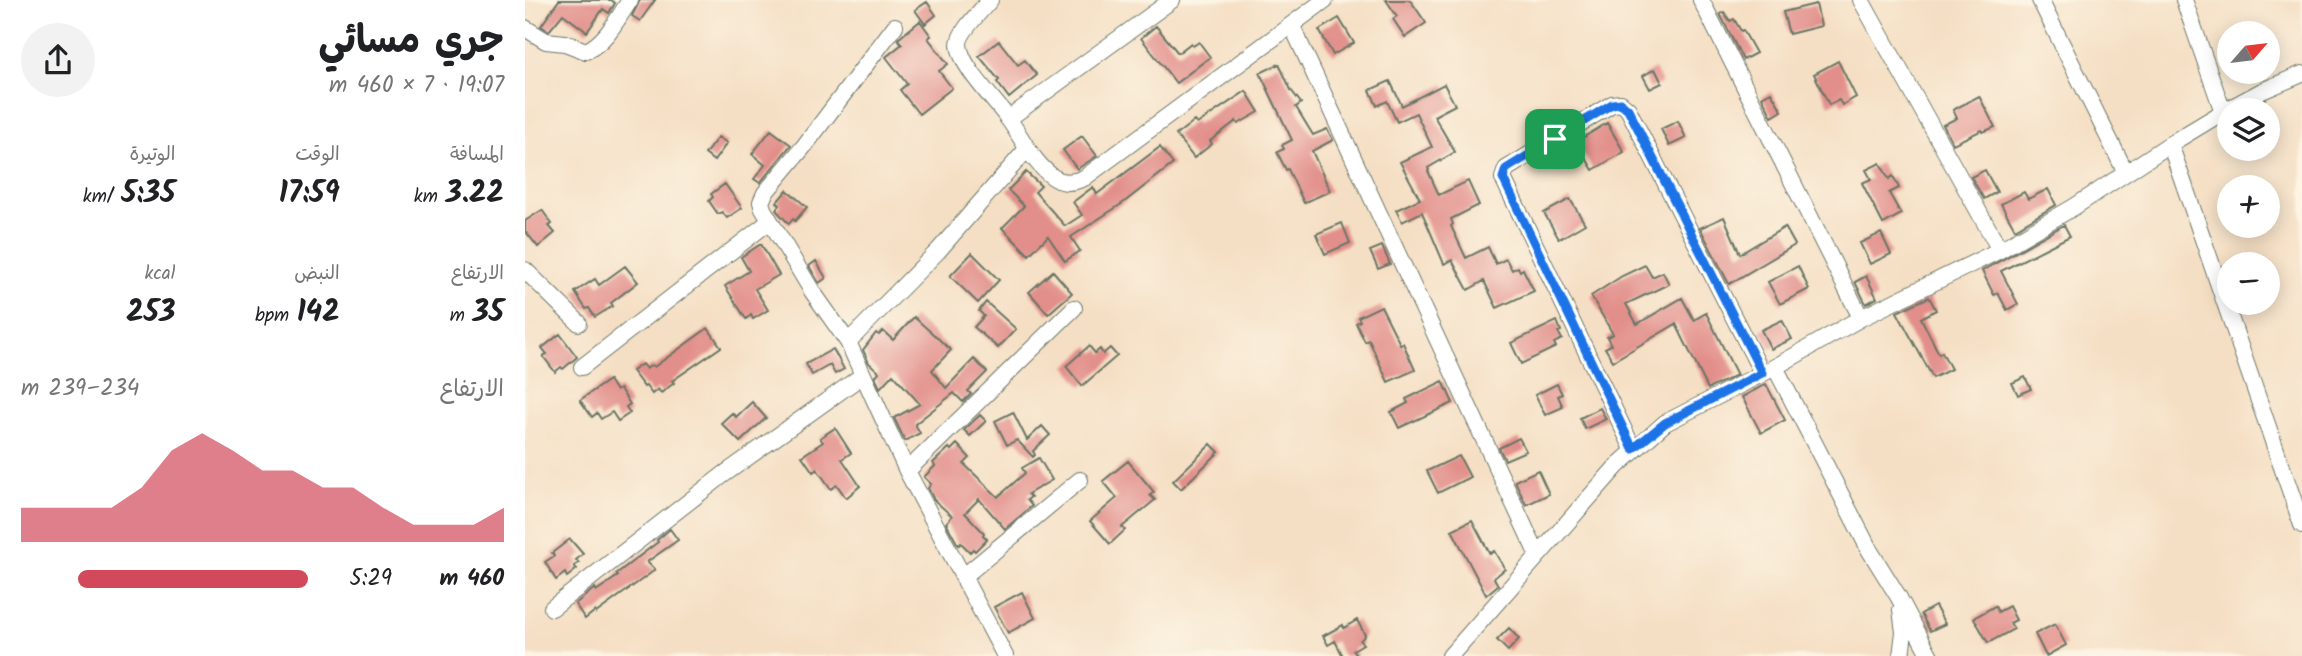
<!DOCTYPE html>
<html lang="ar">
<meta charset="utf-8">
<style>
body{margin:0;font-family:Kalam,"Playpen Sans Arabic",sans-serif;background:#f2f2f2;color:#202124;direction:rtl;height:100vh;display:flex;flex-direction:column;font-size:26px;white-space:nowrap}
*{box-sizing:border-box;margin:0}
p{font-size:23px;color:#757577}
.icon{flex:none;width:38px;height:38px;fill:none;stroke:currentColor;stroke-width:2;stroke-linecap:round;stroke-linejoin:round}
.map{position:relative;flex:1;overflow:hidden;direction:ltr}
.drawer{display:flex;flex-direction:column;background:#fff;width:525px}
.drawer>*{flex:none}
.needle{width:46px;rotate:62deg}
.controls{position:absolute;left:1692px;top:21px;display:grid;gap:14px}
.controls a{display:grid;place-items:center;width:63px;height:63px;border-radius:50%;background:#fff;box-shadow:0 4px 18px #0003;font-size:35px}
.pin{position:absolute;display:grid;place-items:center;width:60px;height:60px;color:#fff;margin:-30px;border-radius:14px;box-shadow:0 4px 10px #0006}
.round{display:grid;place-items:center;flex:none;width:74px;height:74px;border-radius:37px;background:#f2f2f2}
.head{display:flex;align-items:center;justify-content:space-between;height:119px;padding:0 21px}
h1{font-size:38px;font-weight:700;line-height:52px}
.stats{display:grid;grid-template-columns:repeat(3,1fr);gap:10px;height:119px;padding:7px 21px}
.stats div{display:grid;align-content:center}
.stats b{font-size:30px;font-weight:700}
.stats small{font-size:19px;font-weight:400}
.stats p{font-size:19px}
.chart{height:196px;padding:14px 21px}
.chart p{display:flex;justify-content:space-between}
.chart svg{width:100%;height:126px;margin-top:7px;fill:#d1495b;opacity:.7}
ul{padding:0 21px;list-style:none;font-size:23px}
li{display:grid;grid-template-columns:112px 84px 1fr;align-items:center;height:52px}
li i{height:18px;border-radius:9px;background:#d1495b}
main{display:flex;flex:1;min-height:0}
.map>svg:first-child{display:block}
</style>
<main>
<div class="map">
<svg width="1777" height="656" viewBox="0 0 1777 656">
<rect width="100%" height="100%" fill="#fcf5e5"/>
<filter id="ink" filterUnits="userSpaceOnUse"><feTurbulence type="fractalNoise" baseFrequency=".0143" numOctaves="2"/><feDisplacementMap in="SourceGraphic" scale="14" xChannelSelector="R" yChannelSelector="G"/><feConvolveMatrix kernelMatrix="1 2 1 2 8 2 1 2 1" color-interpolation-filters="sRGB"/></filter>
<filter id="wash" filterUnits="userSpaceOnUse"><feTurbulence type="fractalNoise" baseFrequency=".00686" numOctaves="4" result="noise"/><feDisplacementMap in="SourceGraphic" scale="28" xChannelSelector="R" yChannelSelector="G"/><feGaussianBlur stdDeviation="1.57" result="paint"/><feColorMatrix in="noise" values="0 0 0 0 0 0 0 0 0 0 0 0 0 0 0 0 0 1.4 0 .05"/><feComposite in="paint" operator="in"/></filter>
<g filter="url(#wash)">
<rect width="100%" height="100%" fill="#f5dfc4"/>
<g id="blocks">
<!-- building -->
<path fill="#e28e8a" d="M34,0H86L90,3L84,13L78,9L62,32L38,14L24,31L16,26Z
M115,0H130L115,21L107,16Z
M861,0H885L901,23L880,37L868,19L872,16Z
M402,2L411,15L400,24L390,10Z
M1291,4L1296,26L1264,34L1258,12Z
M1199,12L1205,21L1209,19L1216,31L1218,30L1231,53L1218,60L1195,14Z
M814,18L829,43L808,55L794,30Z
M395,21L406,36L403,38L423,64L414,71L427,88L394,114L375,90L382,84L361,57L377,44L373,39Z
M631,26L653,53L666,43L668,46L674,42L685,57L651,83L616,38Z
M474,41L493,65L500,60L512,75L484,98L472,82L474,80L454,56Z
M1313,61L1331,97L1317,105L1314,100L1304,105L1289,74Z
M754,64L766,90L776,103L771,107L788,135L802,129L808,140L787,151L805,191L779,203L763,169L761,170L752,152L759,149L757,145L767,140L735,73Z
M1130,69L1137,83L1125,89L1118,76Z
M865,81L877,106L919,84L930,105L909,116L930,152L903,168L904,170L903,171L914,195L943,181L954,205L926,219L928,224L926,226L941,258L963,247L971,264L981,259L987,270L993,267L995,271L998,269L1009,291L972,308L959,281L943,290L927,260L919,264L897,212L877,222L871,210L895,199L875,162L907,147L891,113L872,122L862,101L852,106L845,90Z
M721,91L734,112L713,124L711,121L685,141L687,144L669,158L651,135L669,121L672,124Z
M1246,92L1257,111L1247,117L1237,97Z
M1454,96L1470,127L1458,132L1457,130L1428,144L1418,125L1432,118L1428,110Z
M1153,121L1161,138L1144,146L1136,129Z
M1082,123L1099,152L1068,170L1051,142Z
M246,130L266,145L235,183L229,179L240,165L227,154Z
M557,136L572,156L552,169L538,150Z
M193,137L202,143L189,161L180,154Z
M635,147L648,164L598,203L546,237L555,251L540,261L523,236L504,255L477,228L499,206L483,190L501,172L516,186L510,192L540,226L557,215L548,202L568,187L572,194Z
M1355,163L1364,179L1368,176L1374,188L1364,193L1376,214L1358,224L1337,183L1346,179L1341,170Z
M1460,170L1472,192L1459,199L1446,177Z
M200,184L217,208L202,218L197,212L193,214L184,201L188,197L186,194Z
M1523,189L1531,205L1490,229L1476,204L1499,192L1503,199Z
M262,190L282,207L270,221L268,219L264,224L251,210L255,205L252,202Z
M1045,199L1060,224L1034,239L1019,213Z
M17,210L27,224L24,226L30,233L13,247L0,231V221Z
M1199,217L1215,254L1260,227L1270,245L1204,284L1175,228Z
M817,223L825,243L800,254L791,234Z
M1539,225L1545,236L1476,271L1493,304L1482,310L1473,293L1469,295L1457,271Z
M1356,233L1366,254L1345,264L1335,243Z
M236,244L254,275L230,289L243,310L228,319L226,315L221,319L200,286L224,271L216,257Z
M857,246L865,264L853,269L845,251Z
M447,253L474,280L453,303L425,276Z
M291,261L301,278L294,283L284,266Z
M1120,265L1127,277L1138,272L1144,284L1101,304L1112,324L1157,298L1169,320L1181,313L1212,375L1183,389L1151,324L1088,361L1080,348L1086,345L1082,337L1088,334L1066,296L1097,276Z
M100,266L113,282L86,303L88,306L70,317L64,308L61,309L50,292L70,279L74,285Z
M1273,266L1284,289L1255,304L1243,282Z
M528,271L547,293L523,314L504,292Z
M1341,276L1352,298L1341,304L1330,282Z
M1404,297L1411,310L1396,318L1414,354L1417,352L1426,369L1408,378L1372,312Z
M461,302L491,329L473,348L449,327L459,316L454,311Z
M856,306L875,344L878,343L890,370L863,382L844,340L840,342L831,323L835,321L833,317Z
M389,317L426,350L407,370L421,388L449,359L462,372L443,391L446,394L438,402L429,393L390,424L395,433L380,441L369,418L395,404L368,374L355,388L350,377L354,372L344,363L338,350L351,333L354,335L358,331L368,340Z
M1257,320L1267,339L1246,349L1236,330Z
M1032,321L1036,331L1033,332L1037,339L1029,343L1031,347L996,364L986,343Z
M183,328L196,347L147,381L149,383L136,393L133,389L127,394L121,386L119,387L107,371L117,364L121,369L127,365L129,367Z
M35,334L52,357L38,369L36,367L30,372L18,356L22,354L17,348Z
M564,346L570,353L575,349L578,354L585,348L592,356L557,386L541,366Z
M308,349L319,369L310,374L305,365L287,375L281,364Z
M1500,377L1506,389L1493,395L1487,383Z
M84,380L91,391L95,389L105,404L101,407L105,413L93,421L87,412L76,419L72,413L67,417L55,400Z
M918,381L928,403L874,428L866,412L883,403L881,399Z
M1032,384L1037,394L1033,396L1038,407L1020,415L1010,395Z
M1241,384L1260,420L1236,433L1217,397Z
M227,402L241,418L215,442L196,423L207,413L211,417Z
M1075,408L1081,419L1060,429L1055,418Z
M488,412L502,440L517,426L525,435L508,451L510,455L508,457L492,440L482,445L470,421Z
M455,415L461,421L445,436L439,430Z
M310,428L326,453L317,459L335,486L321,498L312,485L306,489L292,469L288,472L277,456L298,442L295,438Z
M994,438L1001,451L980,460L974,448Z
M432,444L445,458L439,464L473,497L500,473L497,468L514,458L527,480L503,494L506,497L502,500L507,506L480,529L454,499L440,513L459,533L458,535L462,539L450,551L448,549L445,552L436,543L434,545L432,543L421,523L427,516L409,500L403,488L406,484L399,477L410,466L408,463L424,448L426,450Z
M686,444L694,452L656,489L648,481Z
M934,456L945,477L913,493L902,471Z
M603,461L629,492L625,495L630,500L597,527L600,530L585,544L565,521L592,498L578,481Z
M1013,470L1024,494L1001,505L990,481Z
M947,520L965,554L969,551L980,569L969,578L973,585L961,595L927,530Z
M145,529L153,540L122,562L130,570L71,613L70,611L60,619L50,604L70,588L71,591L93,576L91,574L133,542L132,540Z
M45,539L58,554L51,560L54,563L49,566L52,569L42,577L40,573L31,580L20,562L29,556L27,553Z
M497,592L510,618L483,633L469,607Z
M1410,606L1420,624L1405,631L1396,614Z
M1470,606L1473,612L1484,606L1491,620L1485,623L1489,629L1463,643L1449,618Z
M832,620L840,635L835,641L838,644L828,650L832,656H818L810,641L803,645L798,636L818,625L819,628Z
M1530,624L1541,645L1521,656L1510,634Z
M984,628L994,639L983,651L972,640Z"/>
</g>
</g>
<g filter="url(#ink)">
<use href="#blocks" fill-opacity="0" stroke="#6a7666" stroke-width="2"/>
<g fill="none" stroke-linecap="round" stroke-linejoin="round">
<defs>
<path id="minor" d="M465,0C457,10 434,32 434,44C435,66 469,99 482,117C497,137 507,162 528,177C538,184 548,183 559,178L800,0
M1176,0L1336,318
M1336,0L1475,250
M1515,0L1601,173
M1659,0L1698,112
M370,26L280,145L240,193L236,202L238,209L287,291L323,342L382,471L480,656
M767,26L1013,556
M0,28L21,41L40,43L61,51C81,42 93,18 105,0
M483,119L647,0
M1645,144L1777,525
M0,270L54,323
M323,342L413,251L502,149
M57,367L245,221
M1250,367L1345,551L1373,596L1405,656
M1108,449L978,178L981,169L1087,104L1096,103L1103,109L1237,373
M382,471L549,308
M438,577L555,480
M27,608L198,475L338,375
M925,656L1092,466L1140,423L1250,367L1336,318L1475,250L1549,207L1645,144L1698,112L1737,91L1777,74
M1376,656L1379,632L1376,610"/>
</defs>
<!-- minor casing -->
<use href="#minor" stroke="#6a7666" stroke-width="18"/>
<!-- minor -->
<use href="#minor" stroke="#fff" stroke-width="16"/>
</g>
</g>
<g fill="none" stroke-linecap="round" stroke-linejoin="round" filter="url(#ink)">
<defs>
<path id="route" d="M1096,103L1103,109L1237,373L1140,423L1108,449L978,178L981,169L1087,104Z"/>
</defs>
<!-- route casing -->
<use href="#route" stroke="#fff" stroke-width="14"/>
<!-- route -->
<use href="#route" stroke="#1a73e8" stroke-width="9"/>
</g>
</svg>
<div class="controls">
<a><svg class="needle" viewBox="-14 -14 28 28"><path d="M0-13l5 13h-10z" fill="#e53935"/><path d="M0 13l5-13h-10z" fill="#757577"/></svg></a>
<a><svg class="icon" aria-label="layers" viewBox="0 0 24 24"><path d="M12 4l9 5-9 5-9-5zM3 14l9 5 9-5"/></svg></a>
<a>+</a>
<a>−</a>
</div>
<div class="pin" style="left:1030px;top:139px;background:#1e9e55"><svg class="icon" aria-label="arrive" viewBox="0 0 24 24"><path d="M6 21V4h12l-3 4 3 4H6"/></svg></div>
</div>
<section class="drawer">
<div class="head"><div><h1>جري مسائي</h1><p>19:07 · 7 × 460 m</p></div><a class="round"><svg class="icon" aria-label="share" viewBox="0 0 24 24"><path d="M12 15V3M7 8l5-5 5 5M5 13v7h14v-7"/></svg></a></div>
<div class="stats">
<div><p>المسافة</p><b>3.22<small> km</small></b></div>
<div><p>الوقت</p><b>17:59</b></div>
<div><p>الوتيرة</p><b>5:35<small> /km</small></b></div>
</div>
<div class="stats">
<div><p>الارتفاع</p><b>35<small> m</small></b></div>
<div><p>النبض</p><b>142<small> bpm</small></b></div>
<div><p>kcal</p><b>253</b></div>
</div>
<div class="chart"><p><span>الارتفاع</span>234–239 m</p>
<svg viewBox="0 0 160 44" preserveAspectRatio="none"><path d="M0 44V32L10 32L20 32L30 32L40 25L50 12L60 6L70 12L80 19L90 19L100 25L110 25L120 32L130 38L140 38L150 38L160 32V44z"/></svg>
</div>
<ul>
<li><b>460 m</b>5:29<i style="width:80%"></i></li>
</ul>
</section>
</main>
